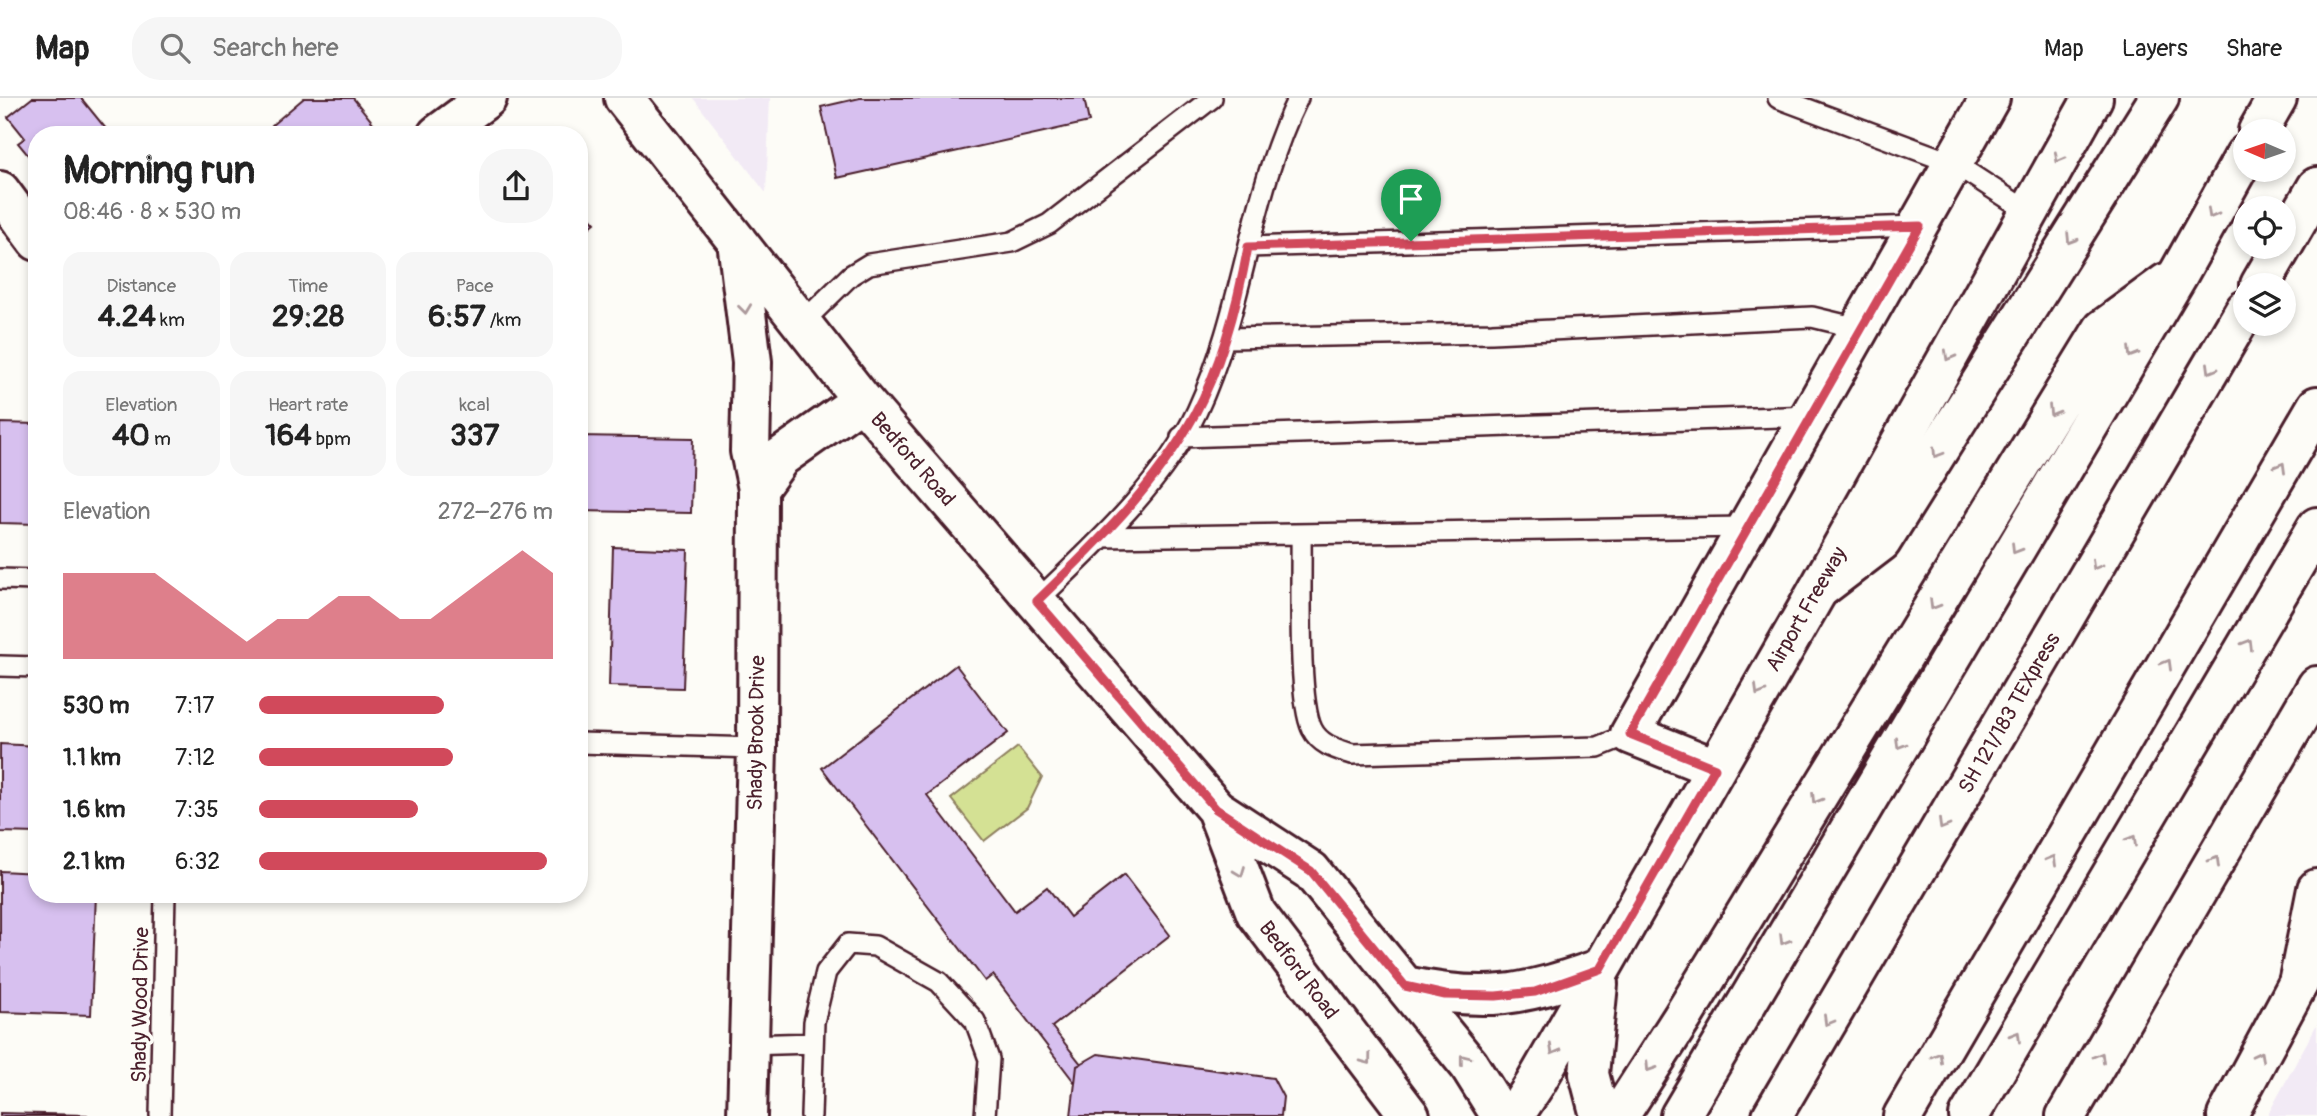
<!DOCTYPE html>
<meta charset="utf-8">
<style>
body{margin:0;font-family:Pangolin,sans-serif;background:#f6f6f6;color:#222;height:100vh;display:flex;flex-direction:column;font-size:26px;white-space:nowrap}
*{box-sizing:border-box;margin:0}
p{font-size:23px;color:#767676}
.icon{flex:none;width:38px;height:38px;fill:none;stroke:currentColor;stroke-width:2;stroke-linecap:round;stroke-linejoin:round}
.map{position:relative;flex:1;overflow:hidden}
.details{position:absolute;left:28px;top:28px;width:560px;height:777px;display:flex;flex-direction:column;background:#fff;border-radius:28px;box-shadow:0 4px 10px #0003}
.details>*{flex:none}
.needle{width:46px;rotate:272deg}
.controls{position:absolute;left:2233px;top:21px;display:grid;gap:14px}
.controls a{display:grid;place-items:center;width:63px;height:63px;border-radius:50%;background:#fff;box-shadow:0 4px 10px #0003;font-size:35px}
.pin{position:absolute;display:grid;place-items:center;width:60px;height:60px;color:#fff;margin:-72px -30px;border-radius:50% 50% 50% 0;rotate:-45deg;box-shadow:0 0 7px #0007}
.pin .icon{rotate:45deg}
.round{display:grid;place-items:center;flex:none;width:74px;height:74px;border-radius:28px;background:#f6f6f6}
.summary{display:flex;align-items:center;justify-content:space-between;height:119px;padding:0 35px}
h1{font-size:38px;font-weight:700;line-height:52px}
.stats{display:grid;grid-template-columns:repeat(3,1fr);gap:10px;height:119px;padding:7px 35px}
.stats div{display:grid;align-content:center;border-radius:18px;background:#f6f6f6;text-align:center}
.stats b{font-size:30px;font-weight:700}
.stats small{font-size:19px;font-weight:400}
.stats p{font-size:19px}
.chart{height:196px;padding:14px 35px}
.chart p{display:flex;justify-content:space-between}
.chart svg{width:100%;height:126px;margin-top:7px;fill:#d1495b;opacity:.7}
ul{padding:0 35px;list-style:none;font-size:23px}
li{display:grid;grid-template-columns:112px 84px 1fr;align-items:center;height:52px}
li i{height:18px;border-radius:9px;background:#d1495b}
header{display:flex;align-items:center;gap:42px;box-sizing:border-box;height:98px;padding:0 35px;background:#fff;border-bottom:2px solid #e0e0e0}
header strong{font-size:33px}
nav{display:flex;gap:38px;margin-inline-start:auto;font-size:24px}
.search{width:490px;height:63px;background:#f6f6f6;display:flex;align-items:center;gap:18px;box-sizing:border-box;padding:0 24px;border-radius:28px;color:#767676;font-size:26px}
.map>svg:first-child{display:block}
</style>
<header>
<strong>Map</strong>
<div class="search"><svg class="icon" aria-label="search" viewBox="0 0 24 24"><circle cx="10" cy="10" r="6"/><path d="M15 15l6 6"/></svg>Search here</div>
<nav><a>Map</a><a>Layers</a><a>Share</a></nav>
</header>
<div class="map">
<svg width="2317" height="1018" viewBox="0 0 2317 1018">
<rect width="100%" height="100%" fill="#fdfcf7"/>
<filter id="ink" filterUnits="userSpaceOnUse"><feTurbulence type="fractalNoise" baseFrequency=".0143" numOctaves="2"/><feDisplacementMap in="SourceGraphic" scale="14" xChannelSelector="R" yChannelSelector="G"/><feConvolveMatrix kernelMatrix="1 2 1 2 8 2 1 2 1" color-interpolation-filters="sRGB"/></filter>
<g filter="url(#ink)">
<!-- built -->
<path fill="#f2eaf5" d="M693,0H770L766,95Z
M2317,926V1018H2267Z"/>
<!-- green -->
<path fill="#d4e194" stroke="#8f8060" stroke-width="2" d="M1018,649L1042,679L1027,710L984,743L951,701Z"/>
<!-- building -->
<path fill="#d7c0ef" stroke="#4a1f2b" stroke-width="2" d="M32,0H81L111,37H37V68L18,45L25,40L8,19Z
M304,0H353L373,25L360,37H281L272,27Z
M860,0H1084L1089,24L837,80L821,9Z
M579,107L595,125L579,138Z
M0,325L37,326V426L0,425Z
M579,338L693,340L691,415L579,413Z
M613,449L688,452L683,590L609,588Z
M956,567L1008,635L927,697L1015,813L1047,789L1070,819L1124,777L1170,837L1052,929L1081,966L1077,968L1075,985L993,877L985,883L822,670Z
M0,646L37,648V735L0,734Z
M0,773L37,775V796H96L91,917L0,914Z
M1098,956L1273,980L1283,999L1281,1018H1071L1077,968Z
M0,1015L87,1017V1018H0Z"/>
<g fill="none" stroke-linecap="round" stroke-linejoin="round">
<defs>
<path id="lane" d="M1778,0L1955,66L2029,114
M1249,149L1919,128
M802,225L851,177L869,166L1012,144L1049,126L1212,0
M1225,240L1492,235L1812,219L1862,231
M1181,339L1812,318
M1301,436C1302,477 1297,600 1312,631C1320,647 1336,651 1352,656L1598,649L1630,636
M1103,439L1746,429
M0,481L37,482
M1037,503C1094,448 1163,386 1197,313C1244,212 1249,99 1298,0
M0,568L37,569
M579,645L757,650
M749,947L813,945
M160,1018L165,796
M811,1018L814,924L826,874L848,846L875,848L939,884L975,923L989,961L985,1018"/>
<path id="street" d="M437,37L487,0
M0,93L37,143
M1715,670L1630,636L1990,0"/>
<path id="secondary" d="M624,0L862,302L918,367L1216,711L1311,773L1469,967L1501,1018
M737,143L752,264L750,353L758,391
M1216,711L1256,815L1410,1018
M1598,886L1589,976L1600,1018
M1405,888C1487,905 1521,898 1599,871
M747,1018L757,650L758,391L781,359L862,302
M1514,1018L1535,986L1818,492L2093,0
M2227,1018L2314,856"/>
<path id="highway" d="M2258,33L2277,0
M2284,146L2317,89
M2260,187L2282,149
M1818,492L1881,444L2159,0
M2298,886L2317,791
M1619,1018L1682,920L2103,231L2166,185
M1680,1018L2179,175L2245,57
M1772,1018L2245,212
M1903,1018L2317,308
M1969,1018L2317,429
M2066,1018L2317,588"/>
</defs>
<!-- lane casing -->
<use href="#lane" stroke="#4a1f2b" stroke-width="24"/>
<!-- street casing -->
<use href="#street" stroke="#4a1f2b" stroke-width="44"/>
<!-- secondary casing -->
<use href="#secondary" stroke="#4a1f2b" stroke-width="44"/>
<!-- highway casing -->
<use href="#highway" stroke="#4a1f2b" stroke-width="44"/>
<!-- lane -->
<use href="#lane" stroke="#fdfcf7" stroke-width="19"/>
<!-- street -->
<use href="#street" stroke="#fdfcf7" stroke-width="38"/>
<!-- secondary -->
<use href="#secondary" stroke="#fdfcf7" stroke-width="38"/>
<!-- highway -->
<use href="#highway" stroke="#fdfcf7" stroke-width="38"/>
</g>
<!-- one-way arrows -->
<defs><path id="oneway-chevron" d="M-2-3.5L2.5 0L-2 3.5" fill="none" stroke-width="1.6" stroke-linecap="round" stroke-linejoin="round" transform="scale(1.75)"/></defs>
<g stroke="#ac999b">
<use href="#oneway-chevron" transform="translate(2059 60) rotate(119)"/>
<use href="#oneway-chevron" transform="translate(2212 116) rotate(119)"/>
<use href="#oneway-chevron" transform="translate(2071 141) rotate(122)"/>
<use href="#oneway-chevron" transform="translate(745 211) rotate(83)"/>
<use href="#oneway-chevron" transform="translate(2132 255) rotate(121)"/>
<use href="#oneway-chevron" transform="translate(1949 258) rotate(119)"/>
<use href="#oneway-chevron" transform="translate(2211 271) rotate(120)"/>
<use href="#oneway-chevron" transform="translate(2053 313) rotate(121)"/>
<use href="#oneway-chevron" transform="translate(1937 355) rotate(122)"/>
<use href="#oneway-chevron" transform="translate(2281 369) rotate(-60)"/>
<use href="#oneway-chevron" transform="translate(2016 451) rotate(121)"/>
<use href="#oneway-chevron" transform="translate(2096 467) rotate(120)"/>
<use href="#oneway-chevron" transform="translate(1934 507) rotate(121)"/>
<use href="#oneway-chevron" transform="translate(2248 546) rotate(-59)"/>
<use href="#oneway-chevron" transform="translate(2167 566) rotate(-60)"/>
<use href="#oneway-chevron" transform="translate(1759 593) rotate(120)"/>
<use href="#oneway-chevron" transform="translate(1900 646) rotate(121)"/>
<use href="#oneway-chevron" transform="translate(1816 701) rotate(121)"/>
<use href="#oneway-chevron" transform="translate(1943 727) rotate(120)"/>
<use href="#oneway-chevron" transform="translate(2132 742) rotate(-59)"/>
<use href="#oneway-chevron" transform="translate(2052 762) rotate(-60)"/>
<use href="#oneway-chevron" transform="translate(2215 763) rotate(-60)"/>
<use href="#oneway-chevron" transform="translate(1240 774) rotate(69)"/>
<use href="#oneway-chevron" transform="translate(1784 842) rotate(121)"/>
<use href="#oneway-chevron" transform="translate(1828 923) rotate(120)"/>
<use href="#oneway-chevron" transform="translate(2016 938) rotate(-59)"/>
<use href="#oneway-chevron" transform="translate(1554 952) rotate(119)"/>
<use href="#oneway-chevron" transform="translate(2259 958) rotate(-62)"/>
<use href="#oneway-chevron" transform="translate(1938 959) rotate(-60)"/>
<use href="#oneway-chevron" transform="translate(2100 959) rotate(-60)"/>
<use href="#oneway-chevron" transform="translate(1464 961) rotate(-128)"/>
<use href="#oneway-chevron" transform="translate(1367 962) rotate(53)"/>
<use href="#oneway-chevron" transform="translate(1650 969) rotate(123)"/>
</g>
</g>
<g fill="none" stroke-linecap="round" stroke-linejoin="round" filter="url(#ink)">
<defs>
<path id="route" d="M1920,128L1630,636L1715,670L1600,871L1535,894L1496,898L1445,897L1405,888L1311,773L1216,711L1037,503C1096,446 1155,389 1195,316C1222,266 1238,204 1248,149Z"/>
</defs>
<!-- route casing -->
<use href="#route" stroke="#fff" stroke-width="14"/>
<!-- route -->
<use href="#route" stroke="#d1495b" stroke-width="9"/>
</g>
<g text-anchor="middle" stroke-width="7" stroke-linejoin="round" paint-order="stroke">
<!-- street labels -->
<g font-size="21" fill="#4a1f2b" stroke="#fdfcf7">
<text transform="translate(913 361) rotate(49)" y="7">Bedford Road</text>
<text transform="translate(1806 511) rotate(-60)" y="7">Airport Freeway</text>
<text transform="translate(2009 615) rotate(-60)" y="7">SH 121/183 TEXpress</text>
<text transform="translate(756 635) rotate(-89)" y="7">Shady Brook Drive</text>
<text transform="translate(1299 872) rotate(53)" y="7">Bedford Road</text>
<text transform="translate(140 907) rotate(-89)" y="7">Shady Wood Drive</text>
</g>
</g>
</svg>
<div class="controls">
<a><svg class="needle" viewBox="-14 -14 28 28"><path d="M0-13l5 13h-10z" fill="#e53935"/><path d="M0 13l5-13h-10z" fill="#767676"/></svg></a>
<a><svg class="icon" aria-label="locate" viewBox="0 0 24 24"><circle cx="12" cy="12" r="6"/><path d="M12 2v4M12 18v4M2 12h4M18 12h4"/></svg></a>
<a><svg class="icon" aria-label="layers" viewBox="0 0 24 24"><path d="M12 4l9 5-9 5-9-5zM3 14l9 5 9-5"/></svg></a>
</div>
<div class="pin" style="left:1411px;top:143px;background:#1e9e55"><svg class="icon" aria-label="arrive" viewBox="0 0 24 24"><path d="M6 21V4h12l-3 4 3 4H6"/></svg></div>
<section class="details">
<div class="summary"><div><h1>Morning run</h1><p>08:46 · 8 × 530 m</p></div><a class="round"><svg class="icon" aria-label="share" viewBox="0 0 24 24"><path d="M12 15V3M7 8l5-5 5 5M5 13v7h14v-7"/></svg></a></div>
<div class="stats">
<div><p>Distance</p><b>4.24<small> km</small></b></div>
<div><p>Time</p><b>29:28</b></div>
<div><p>Pace</p><b>6:57<small> /km</small></b></div>
</div>
<div class="stats">
<div><p>Elevation</p><b>40<small> m</small></b></div>
<div><p>Heart rate</p><b>164<small> bpm</small></b></div>
<div><p>kcal</p><b>337</b></div>
</div>
<div class="chart"><p><span>Elevation</span>272–276 m</p>
<svg viewBox="0 0 160 44" preserveAspectRatio="none"><path d="M0 44V14L10 14L20 14L30 14L40 22L50 30L60 38L70 30L80 30L90 22L100 22L110 30L120 30L130 22L140 14L150 6L160 14V44z"/></svg>
</div>
<ul>
<li><b>530 m</b>7:17<i style="width:63%"></i></li>
<li><b>1.1 km</b>7:12<i style="width:66%"></i></li>
<li><b>1.6 km</b>7:35<i style="width:54%"></i></li>
<li><b>2.1 km</b>6:32<i style="width:98%"></i></li>
</ul>
</section>
</div>
